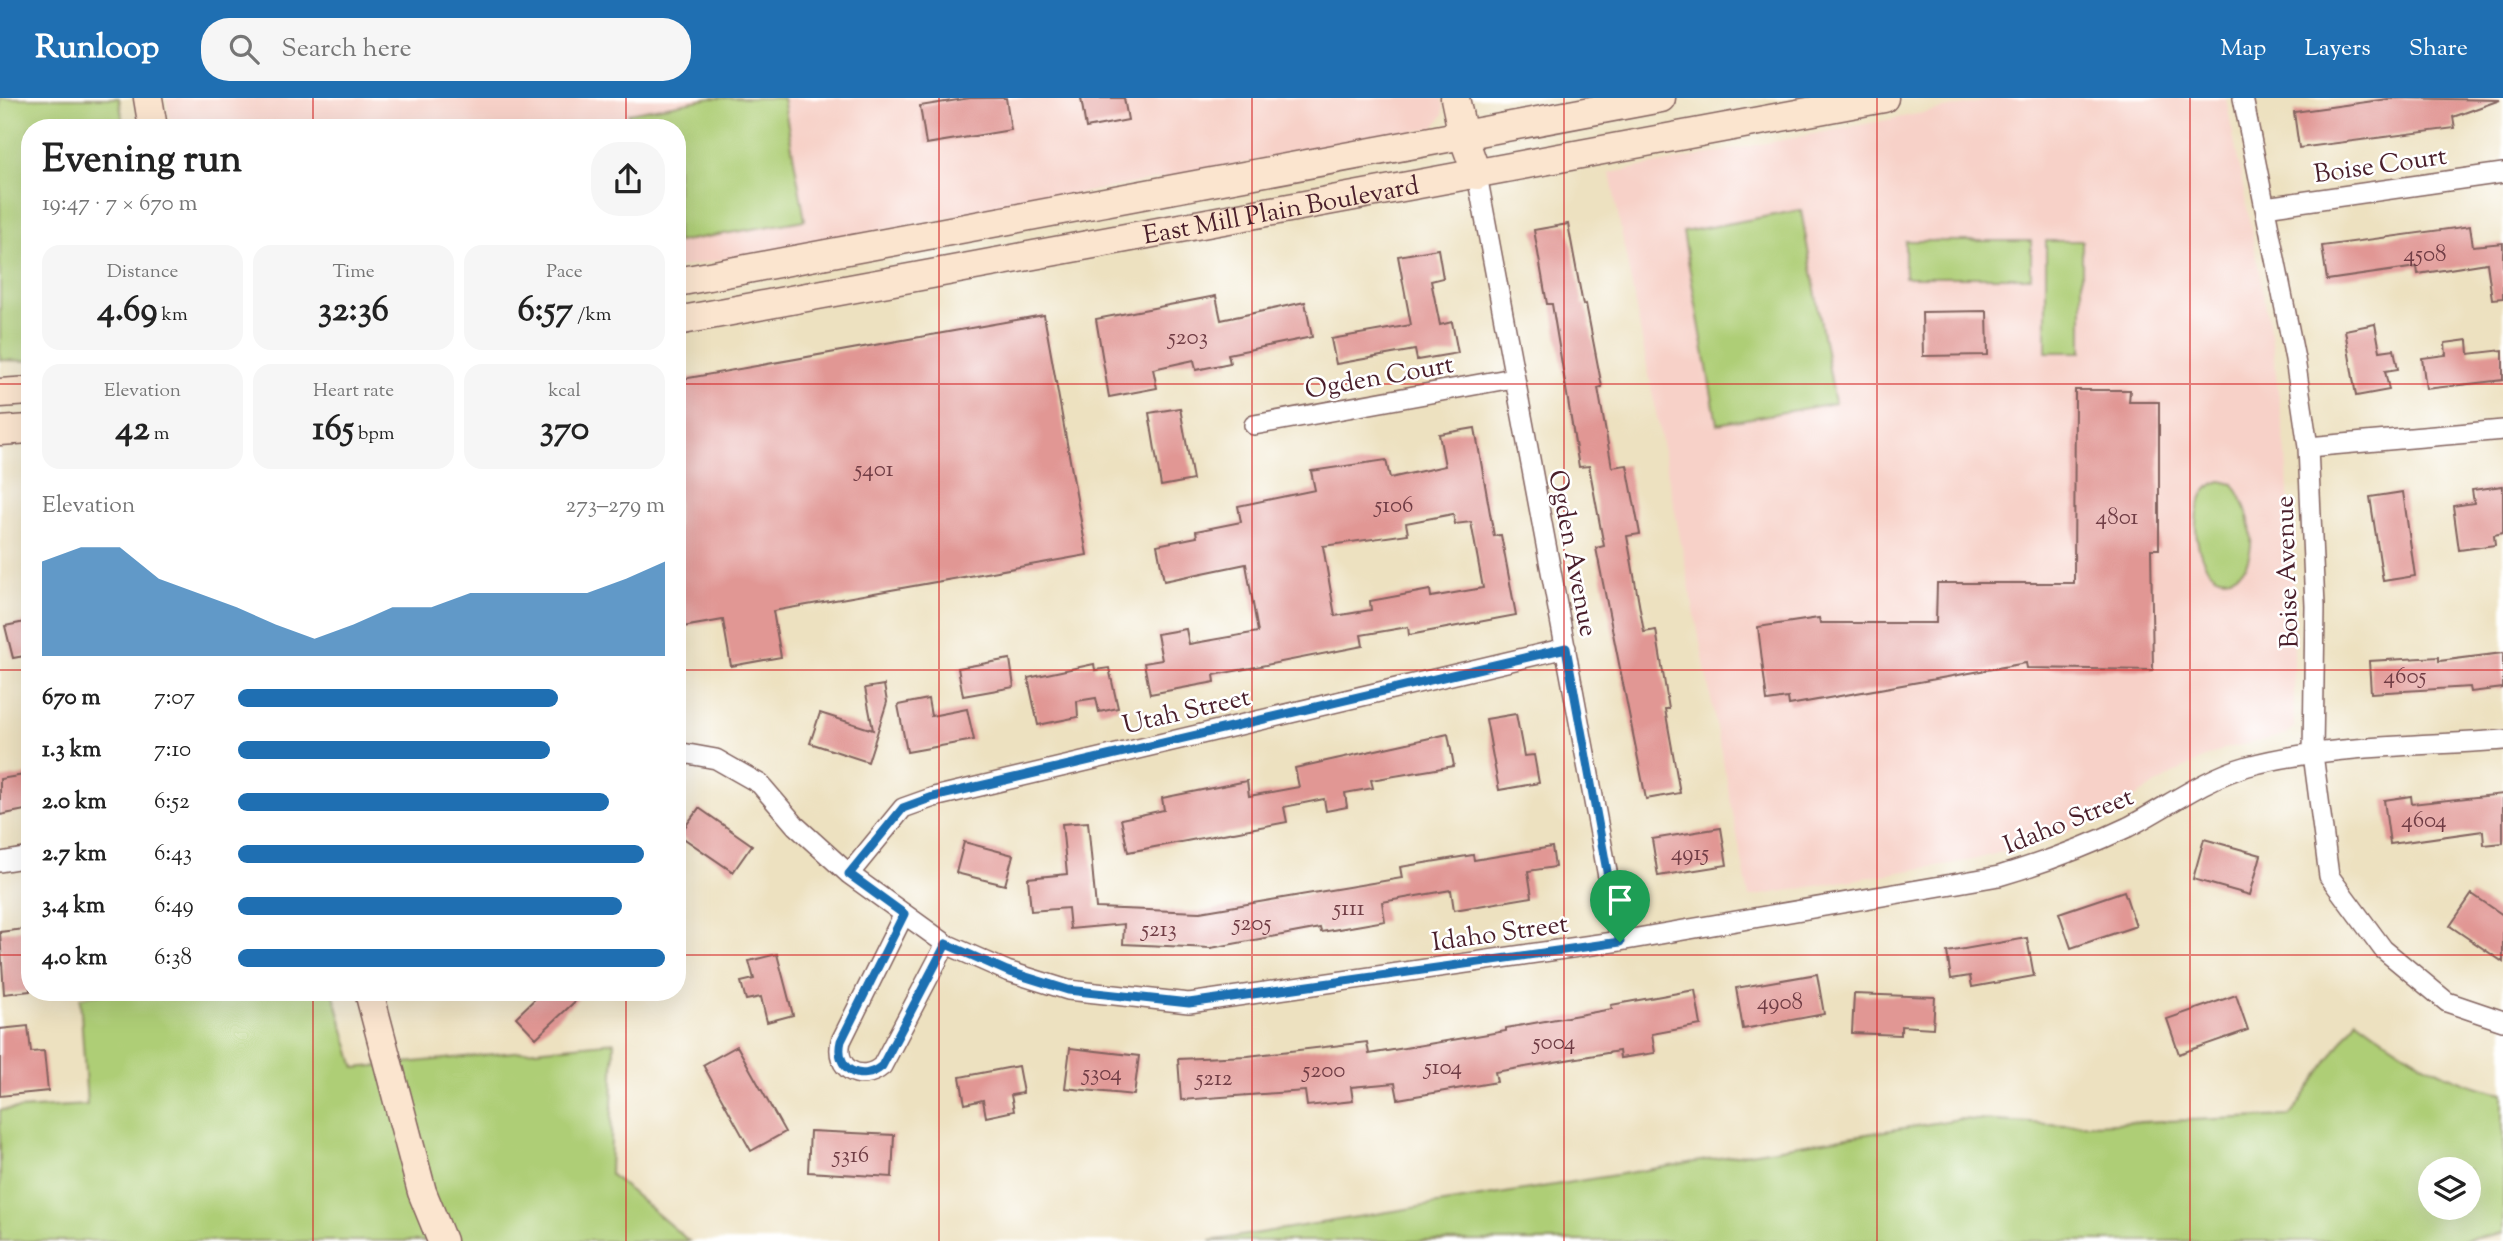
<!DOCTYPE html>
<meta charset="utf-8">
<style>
body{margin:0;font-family:"Sorts Mill Goudy",serif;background:#f6f6f6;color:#222;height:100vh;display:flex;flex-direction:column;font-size:26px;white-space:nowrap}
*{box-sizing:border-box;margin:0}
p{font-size:23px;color:#767676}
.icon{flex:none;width:38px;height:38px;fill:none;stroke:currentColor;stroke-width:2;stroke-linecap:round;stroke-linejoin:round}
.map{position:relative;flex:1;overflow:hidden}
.side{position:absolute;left:21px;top:21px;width:665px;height:882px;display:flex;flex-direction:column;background:#fff;border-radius:28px;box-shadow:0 7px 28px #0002}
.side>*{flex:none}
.fabs{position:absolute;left:2418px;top:1059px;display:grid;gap:14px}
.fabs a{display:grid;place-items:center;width:63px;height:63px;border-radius:50%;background:#fff;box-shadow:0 7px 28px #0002;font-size:35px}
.pin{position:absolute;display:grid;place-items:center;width:60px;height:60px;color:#fff;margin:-72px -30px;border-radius:50% 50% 50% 0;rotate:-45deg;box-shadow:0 0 7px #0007}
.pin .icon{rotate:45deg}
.round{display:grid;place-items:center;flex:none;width:74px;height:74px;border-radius:28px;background:#f6f6f6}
.head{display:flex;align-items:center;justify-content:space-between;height:119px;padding:0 21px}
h1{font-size:38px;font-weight:800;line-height:52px}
.stats{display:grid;grid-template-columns:repeat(3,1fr);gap:10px;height:119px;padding:7px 21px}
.stats div{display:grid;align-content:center;border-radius:18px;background:#f6f6f6;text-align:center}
.stats b{font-size:35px;font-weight:800}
.stats small{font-size:19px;font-weight:400}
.stats p{font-size:19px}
.chart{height:196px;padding:14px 21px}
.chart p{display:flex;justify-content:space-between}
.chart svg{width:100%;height:126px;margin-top:7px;fill:#1f6fb2;opacity:.7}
ul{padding:0 21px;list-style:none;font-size:23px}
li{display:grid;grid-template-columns:112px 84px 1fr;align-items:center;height:52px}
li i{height:18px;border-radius:9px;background:#1f6fb2}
header{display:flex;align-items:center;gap:42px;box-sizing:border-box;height:98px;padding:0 35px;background:#1f6fb2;color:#fff}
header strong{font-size:33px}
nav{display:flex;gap:38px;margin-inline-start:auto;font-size:24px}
.search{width:490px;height:63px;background:#f6f6f6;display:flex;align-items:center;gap:18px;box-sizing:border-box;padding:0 24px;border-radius:28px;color:#767676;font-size:26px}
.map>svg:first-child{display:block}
</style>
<header>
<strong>Runloop</strong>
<div class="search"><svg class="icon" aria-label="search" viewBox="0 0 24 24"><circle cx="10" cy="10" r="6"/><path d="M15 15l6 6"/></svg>Search here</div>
<nav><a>Map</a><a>Layers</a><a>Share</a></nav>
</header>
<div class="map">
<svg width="2503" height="1143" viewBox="0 0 2503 1143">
<rect width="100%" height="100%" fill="#fff"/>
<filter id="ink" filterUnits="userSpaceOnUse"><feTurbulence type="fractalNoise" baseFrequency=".0143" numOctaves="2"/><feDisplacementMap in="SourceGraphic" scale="14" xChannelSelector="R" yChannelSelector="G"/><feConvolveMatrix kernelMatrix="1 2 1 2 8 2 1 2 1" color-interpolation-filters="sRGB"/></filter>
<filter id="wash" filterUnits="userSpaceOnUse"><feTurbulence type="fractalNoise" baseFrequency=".00686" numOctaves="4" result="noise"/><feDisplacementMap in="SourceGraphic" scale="28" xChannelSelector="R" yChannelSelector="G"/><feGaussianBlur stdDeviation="1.57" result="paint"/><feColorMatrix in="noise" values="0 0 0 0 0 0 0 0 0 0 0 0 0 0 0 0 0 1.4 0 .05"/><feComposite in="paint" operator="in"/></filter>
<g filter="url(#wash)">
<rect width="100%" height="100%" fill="#ede1c0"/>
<!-- built -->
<path fill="#f7d1c8" d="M166,0H1441L1444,6L1443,17L1434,30L677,170V30H171Z
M2001,0H2226L2271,236L2286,355L2294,511V629L2286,637L2224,651L2176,674L2109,715L2050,741L1973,762L1749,799L1610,75Z"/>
<!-- green -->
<path fill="#aece76" stroke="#7c7650" stroke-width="2" fill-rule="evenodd" d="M0,0H119L124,30H30V263L0,262Z
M711,0H783L805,122L677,144V30H631L628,15Z
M1801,112L1835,305L1717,326L1683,134Z
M1905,143H2031V179H1905Z
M2046,143H2082V254H2046Z
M2221,383L2233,386C2249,409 2258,443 2245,469C2200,516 2174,395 2221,383Z
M112,894H333L355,970L614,944L610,1076L689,1143H0V1012L87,1007L80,900Z
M2357,921C2401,954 2448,985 2503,995V1135L2460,1143H1210L1959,1021L2065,1027L2290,1018ZM2431,1071H2469V1110H2431Z"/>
<g id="blocks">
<!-- building -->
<path fill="#e19794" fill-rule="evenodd" d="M970,0H1006L1011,32L926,46L920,8Z
M1081,0H1124L1128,22L1086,30Z
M2395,0L2500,2L2453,19L2455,30L2299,50L2294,14Z
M1568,126L1583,207L1586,206L1602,289L1598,290L1612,369L1627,367L1640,436L1627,438L1644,534L1656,532L1669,611H1665L1680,695L1646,701L1596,450L1604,448L1589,368L1579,369L1552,206H1547L1534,132Z
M2470,128L2473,148L2503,145V200L2492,201L2487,165L2418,176L2417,169L2327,182L2322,148Z
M1438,151L1443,180L1431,183L1440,227L1452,224L1458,255L1417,262L1415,252L1336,266L1331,241L1411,227L1398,158Z
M1216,198L1221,222L1305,204L1312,239L1228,256L1230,265L1196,272L1194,262L1153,271L1157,290L1109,299L1096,221Z
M1987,213L1988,257L1923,258L1922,214Z
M1044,217L1087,457L773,513L781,559L731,568L723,522L677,530V282Z
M2375,226L2380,253L2394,251L2398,271L2385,273L2389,292L2356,298L2345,232Z
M2468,242L2469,256L2503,252V282L2426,291L2422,260L2446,257L2445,245Z
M2075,292H2130L2129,304H2159V451H2151L2153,572L2027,570L2026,565L1789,607L1788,600L1767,603L1758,529L1819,520L1820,525H1936L1937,485H2074Z
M1180,310L1193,382L1161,388L1149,315Z
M1475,330L1494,438L1501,437L1516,517L1409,537L1408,529L1361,537L1363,548L1214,577L1215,584L1150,596L1144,565L1162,562L1157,536L1186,531L1189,546L1258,534L1246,466L1164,483L1157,447L1197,439L1196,433L1241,424L1238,408L1315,392L1311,373L1386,362L1390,380L1445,368L1439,336ZM1453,416L1455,426L1471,424L1483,490L1431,499L1430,492L1370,503L1371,512L1335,518L1323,448L1408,436L1406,425Z
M2503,388V435L2494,437L2495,447L2459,452L2453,408L2474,405L2472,392Z
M2403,394L2415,478L2383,483L2370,399Z
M30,523V557L13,560L5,528Z
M2503,555V590L2471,594L2470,589L2371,595L2369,563L2439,559V563Z
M1010,561L1014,589L963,598L958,570Z
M1094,566L1095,572L1109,570L1118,610L1099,614L1096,600L1077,603L1078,619L1038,627L1028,580Z
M884,587L887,604L868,664L810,645L820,615L873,632L865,590Z
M928,601L931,618L967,611L974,642L907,654L898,607Z
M1516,616L1524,658L1534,657L1539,685L1499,692L1486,621Z
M1448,636L1454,668L1371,682L1373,690L1345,695L1347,709L1326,713L1324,701L1284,709L1287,724L1128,754L1121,721L1164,712L1162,700L1247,683L1249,698L1299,689L1295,670Z
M30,676V711L0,717V681Z
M2503,696V745L2484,747L2483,733L2390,746L2384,702L2411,698L2412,706Z
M699,710L752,747L733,774L679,737Z
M1088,724L1096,810L1200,814L1402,780L1400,769L1473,757L1474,762L1552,749L1555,769L1528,773L1532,799L1454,812L1451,792L1382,804L1385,823L1321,834L1320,830L1211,850L1123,846L1124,826L1070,831L1068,810L1031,813L1028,780L1067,776L1062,726Z
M1721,730L1727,767L1658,778L1652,741Z
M2204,741L2261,757L2250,797L2193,781Z
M964,744L1013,757L1005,787L956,775Z
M2124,793L2136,828L2071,850L2059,815Z
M2472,796L2503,817V864L2450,828Z
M24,831L30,893L4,896L0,834Z
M2027,840L2034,878L1972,889L1970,878L1951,881L1947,854Z
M777,856L793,917L767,924L761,899L746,902L741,884L754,881L749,863Z
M1817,876L1824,916L1743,931L1736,890Z
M1695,892L1701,927L1652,936L1655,955L1620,960L1619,953L1495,974L1497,984L1398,1001L1395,985L1351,989L1353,1003L1307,1008L1305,993L1181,1002L1178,961L1248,958L1367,944L1369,956L1506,933V930L1612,911L1611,907Z
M542,894H585L536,940L516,919Z
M1854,896L1935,899L1933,930L1901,928V937L1852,935Z
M2236,897L2248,932L2179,956L2167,921Z
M28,928L31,954L44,953L48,993L0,998V931Z
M737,948L785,1034L751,1053L703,967Z
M1070,950L1139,958L1134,997L1065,990Z
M1018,968L1023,995L1011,997L1014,1013L986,1019L983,1002L965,1006L960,979Z
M810,1033L894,1037L892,1079L808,1074Z"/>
</g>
</g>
<g filter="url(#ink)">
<use href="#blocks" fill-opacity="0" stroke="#83635f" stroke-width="2"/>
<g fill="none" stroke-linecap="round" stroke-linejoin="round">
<defs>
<path id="street" d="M2243,0L2295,261L2308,349L2315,508L2313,656L2329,778L2383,851L2447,904L2503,923
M1477,77L1620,843
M2265,109L2503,75
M1254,327L1513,280
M2308,349L2503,332
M677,654L716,661L760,686L796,728L849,776L946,846L1007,873L1068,892L1189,905L1620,843L1999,778C2043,765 2086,749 2128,729C2167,709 2205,680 2248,668C2325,647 2423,648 2503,642
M0,764L30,759
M849,776L903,710L934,699L1566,550
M904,816L841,943C834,971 861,986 882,968L946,846"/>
<g id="secondary">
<path d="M148,0L153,30"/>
<path d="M1455,0L1463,38L1477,77"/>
<path d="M677,184L1661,0"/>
<path id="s1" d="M677,223L1884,0"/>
<path d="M0,295L30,293"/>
<path d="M0,333L30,331"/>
<path d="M369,894L422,1094L442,1143"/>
</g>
</defs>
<!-- street casing -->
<use href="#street" stroke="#83635f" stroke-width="22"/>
<!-- secondary casing -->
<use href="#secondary" stroke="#83635f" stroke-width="31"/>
<!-- street -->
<use href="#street" stroke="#fff" stroke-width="19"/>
<!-- secondary -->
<use href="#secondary" stroke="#fbe5cf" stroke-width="28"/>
</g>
</g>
<g fill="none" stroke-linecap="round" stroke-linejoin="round" filter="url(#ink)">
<defs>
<path id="route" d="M1566,550L1620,844L1189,905L1068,892L1007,873L946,846L882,968C861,986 834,971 841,943L904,816L849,776L903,710L933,699Z"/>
</defs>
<!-- route casing -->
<use href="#route" stroke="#fff" stroke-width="14"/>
<!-- route -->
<use href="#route" stroke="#1f6fb2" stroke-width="9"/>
</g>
<!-- grid -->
<path fill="none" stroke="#d62828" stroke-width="2" stroke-opacity="0.55" d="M313,0V30M626,0V30M939,0V1143M1252,0V1143M1564,0V1143M1877,0V1143M2190,0V1143M0,286H30M677,286H2503M0,572H30M677,572H2503M0,857H30M677,857H2503M313,894V1143M626,894V1143"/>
<g text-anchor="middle" stroke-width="5" stroke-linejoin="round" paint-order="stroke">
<!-- number labels -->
<g font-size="23" fill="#703d45">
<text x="2425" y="163">4508</text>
<text x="1188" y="246">5203</text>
<text x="874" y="378">5401</text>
<text x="1394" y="414">5106</text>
<text x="2117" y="426">4801</text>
<text x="2405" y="585">4605</text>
<text x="2424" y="729">4604</text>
<text x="1690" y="762">4915</text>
<text x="1349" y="817">5111</text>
<text x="1252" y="832">5205</text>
<text x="1159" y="838">5213</text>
<text x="1780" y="911">4908</text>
<text x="1554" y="951">5004</text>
<text x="1443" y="976">5104</text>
<text x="1324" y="979">5200</text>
<text x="1102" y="982">5304</text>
<text x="1214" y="987">5212</text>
<text x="851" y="1064">5316</text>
</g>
<!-- street labels -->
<g font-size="26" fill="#4a1f2b" stroke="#fff">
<text transform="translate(2380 66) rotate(-8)" y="9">Boise Court</text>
<text dy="9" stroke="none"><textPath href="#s1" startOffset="614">East Mill Plain Boulevard</textPath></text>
<text transform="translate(1379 278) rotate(-10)" y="9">Ogden Court</text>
<text transform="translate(1574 455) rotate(79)" y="9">Ogden Avenue</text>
<text transform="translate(2286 474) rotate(-92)" y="9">Boise Avenue</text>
<text transform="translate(1186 612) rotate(-13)" y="9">Utah Street</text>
<text transform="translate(2068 722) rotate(-22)" y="9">Idaho Street</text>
<text transform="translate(1500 834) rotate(-8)" y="9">Idaho Street</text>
</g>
</g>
</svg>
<div class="fabs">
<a><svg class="icon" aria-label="layers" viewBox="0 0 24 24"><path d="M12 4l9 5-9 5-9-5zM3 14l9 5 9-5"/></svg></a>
</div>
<div class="pin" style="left:1620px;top:844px;background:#1e9e55"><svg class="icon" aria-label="arrive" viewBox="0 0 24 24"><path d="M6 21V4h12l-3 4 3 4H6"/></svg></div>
<section class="side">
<div class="head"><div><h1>Evening run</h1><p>19:47 · 7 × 670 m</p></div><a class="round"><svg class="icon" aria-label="share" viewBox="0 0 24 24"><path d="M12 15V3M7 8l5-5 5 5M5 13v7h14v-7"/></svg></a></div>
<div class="stats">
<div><p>Distance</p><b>4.69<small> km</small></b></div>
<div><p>Time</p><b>32:36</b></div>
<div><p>Pace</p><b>6:57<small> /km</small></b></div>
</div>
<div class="stats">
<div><p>Elevation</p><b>42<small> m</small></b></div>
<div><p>Heart rate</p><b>165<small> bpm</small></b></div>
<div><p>kcal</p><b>370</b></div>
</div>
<div class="chart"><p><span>Elevation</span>273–279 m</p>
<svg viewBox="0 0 160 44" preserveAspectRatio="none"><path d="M0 44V11L10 6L20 6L30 17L40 22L50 27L60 33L70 38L80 33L90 27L100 27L110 22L120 22L130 22L140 22L150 17L160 11V44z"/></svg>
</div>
<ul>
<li><b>670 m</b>7:07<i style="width:75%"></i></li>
<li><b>1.3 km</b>7:10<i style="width:73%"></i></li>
<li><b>2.0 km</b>6:52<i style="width:87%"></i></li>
<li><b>2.7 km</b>6:43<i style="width:95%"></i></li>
<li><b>3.4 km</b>6:49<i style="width:90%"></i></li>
<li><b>4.0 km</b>6:38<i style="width:100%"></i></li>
</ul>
</section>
</div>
